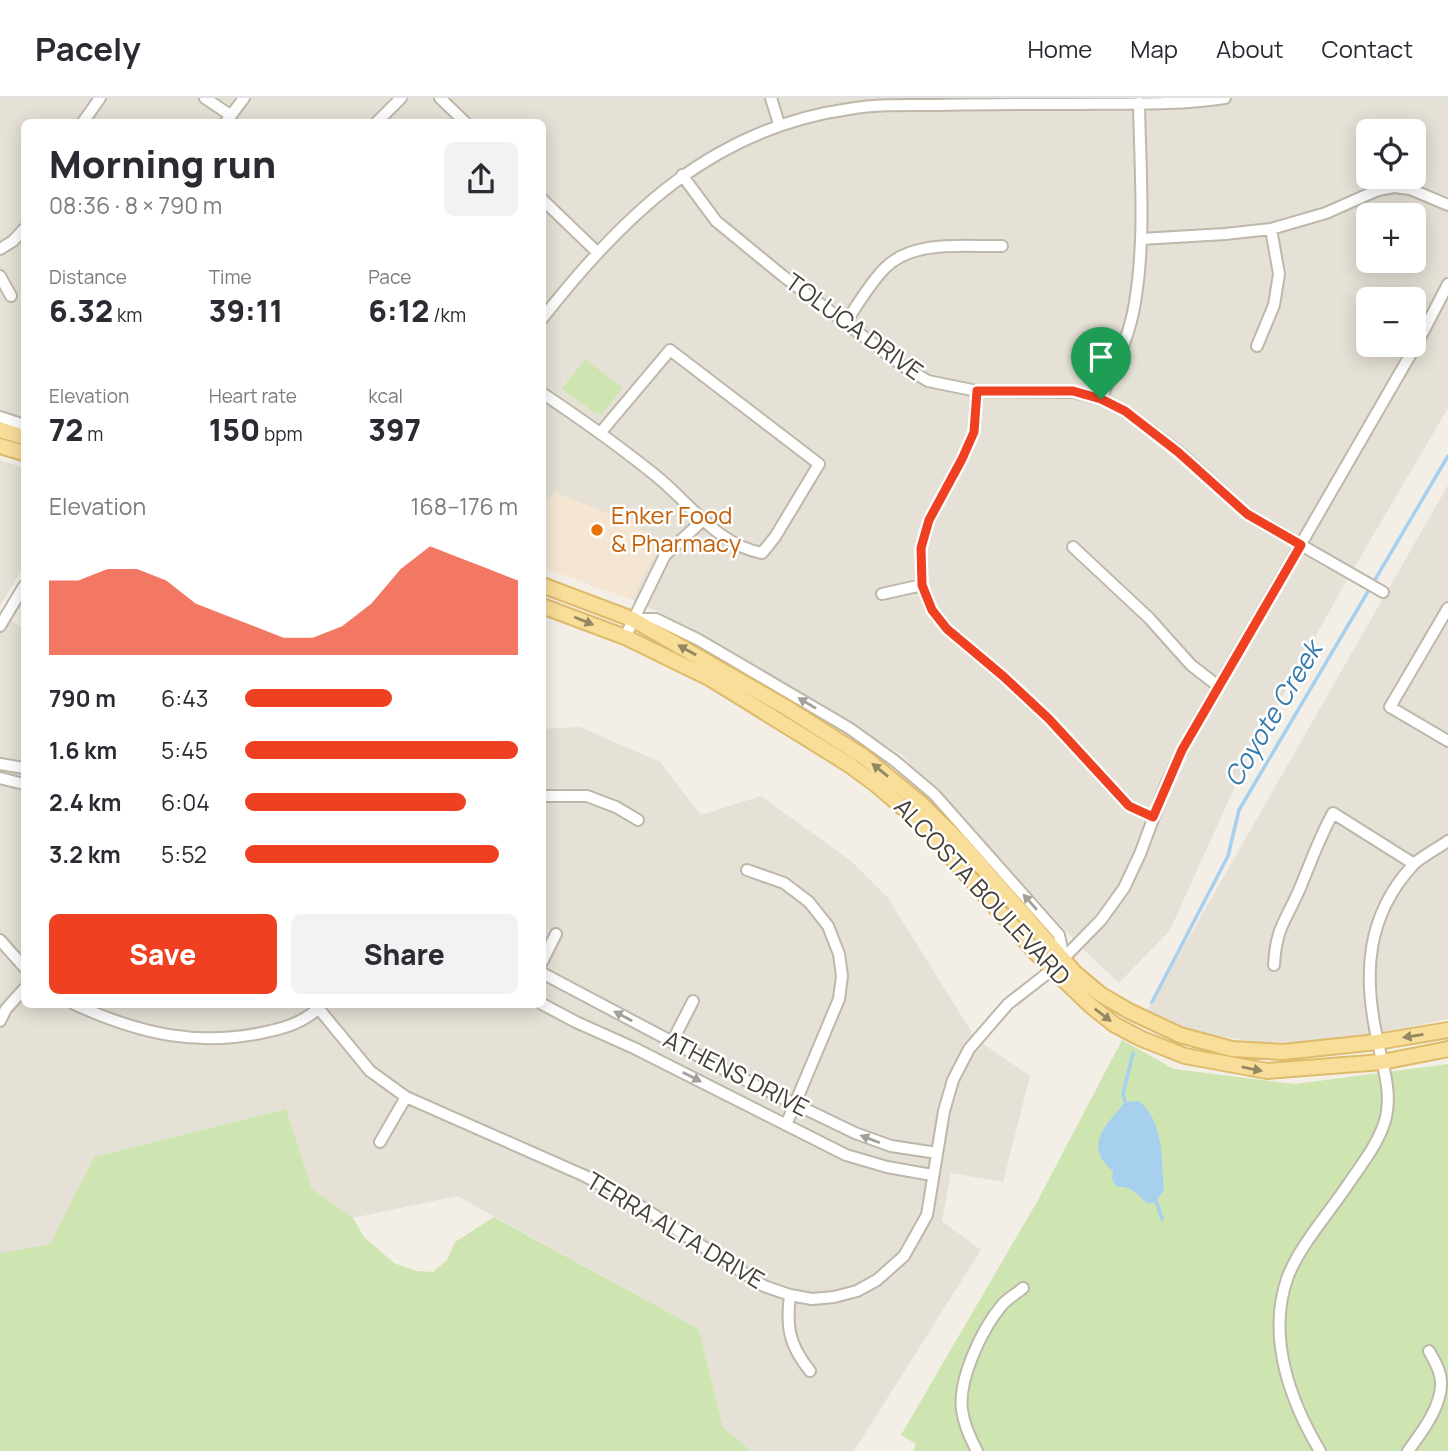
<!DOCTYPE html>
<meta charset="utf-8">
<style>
body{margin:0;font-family:Manrope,sans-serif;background:#f2f2f3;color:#2b2b33;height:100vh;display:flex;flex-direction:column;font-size:26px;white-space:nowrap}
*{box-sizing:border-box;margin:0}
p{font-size:23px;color:#7c7c81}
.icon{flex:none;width:38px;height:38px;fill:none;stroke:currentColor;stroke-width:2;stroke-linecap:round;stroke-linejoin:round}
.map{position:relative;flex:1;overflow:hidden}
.drawer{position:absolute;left:21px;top:21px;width:525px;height:889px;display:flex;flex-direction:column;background:#fff;border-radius:10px;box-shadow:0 4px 18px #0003}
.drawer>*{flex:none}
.fabs{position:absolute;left:1356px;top:21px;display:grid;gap:14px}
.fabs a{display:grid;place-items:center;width:70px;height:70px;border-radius:10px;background:#fff;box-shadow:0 4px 18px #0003;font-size:35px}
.pin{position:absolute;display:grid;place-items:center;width:60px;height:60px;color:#fff;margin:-72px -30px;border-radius:50% 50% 50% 0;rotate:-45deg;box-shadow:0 0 7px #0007}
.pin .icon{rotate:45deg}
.round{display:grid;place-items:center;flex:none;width:74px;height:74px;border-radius:10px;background:#f2f2f3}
.headline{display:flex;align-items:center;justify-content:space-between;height:119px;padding:0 28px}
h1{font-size:38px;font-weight:800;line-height:52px}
.figures{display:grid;grid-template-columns:repeat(3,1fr);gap:10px;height:119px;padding:7px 28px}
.figures div{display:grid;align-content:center}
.figures b{font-size:30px;font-weight:800}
.figures small{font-size:19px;font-weight:400}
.figures p{font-size:19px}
.chart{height:196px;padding:14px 28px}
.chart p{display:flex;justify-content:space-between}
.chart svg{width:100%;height:126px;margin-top:7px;fill:#ef4022;opacity:.7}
.primary-button{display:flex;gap:14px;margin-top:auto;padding:14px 28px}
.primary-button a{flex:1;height:80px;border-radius:10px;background:#ef4022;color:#fff;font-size:28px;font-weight:800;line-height:80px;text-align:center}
.primary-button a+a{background:#f2f2f3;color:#2b2b33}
ul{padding:0 28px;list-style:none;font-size:23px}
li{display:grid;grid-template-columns:112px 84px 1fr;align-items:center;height:52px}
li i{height:18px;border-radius:9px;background:#ef4022}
header{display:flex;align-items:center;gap:42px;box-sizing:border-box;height:98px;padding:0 35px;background:#fff;border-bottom:2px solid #e1e1e2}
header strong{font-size:33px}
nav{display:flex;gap:38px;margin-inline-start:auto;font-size:24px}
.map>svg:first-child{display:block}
</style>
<header>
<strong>Pacely</strong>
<nav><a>Home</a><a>Map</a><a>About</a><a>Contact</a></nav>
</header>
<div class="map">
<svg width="1448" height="1353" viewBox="0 0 1448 1353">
<rect width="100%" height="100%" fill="#f3efe7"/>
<!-- residential -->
<path fill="#e6e1d6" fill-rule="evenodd" d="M0,0H1448V310L1344,487L1246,664L1170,832L1119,885L1086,854L901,656L655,512L633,502L645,473L663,447L554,394L550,402L543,399L542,24H24V320L0,313ZM1368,33H1414V79H1368ZM1368,117H1414V163H1368ZM1368,201H1414V247H1368Z
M0,362L24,370V467L0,508Z
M1448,387V921L1362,939L1276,947L1186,933L1146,914Z
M0,517L24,530V906H542L543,631L580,629L660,664L701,717L761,698L851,763L888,800L976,941L1030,978L1003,1084L951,1075L942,1123L981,1152L854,1353H751L723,1329L699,1231L457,1098L353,1120L312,1091L286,1011L94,1059L50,1146L0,1155Z"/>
<!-- commercial -->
<path fill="#f4e6d3" d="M554,394L630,424L664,446L645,473L633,502L543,470V399L550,401Z"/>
<!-- green -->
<path fill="#cee5b2" d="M585,261L623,290L602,316L593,314L562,291Z
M1122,942L1174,971L1295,986L1448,966V1353H913L916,1346L901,1337L1038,1102Z
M286,1011L312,1091L353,1120L364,1139L394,1165L416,1173L433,1174L447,1162L455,1144L494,1119L699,1231L723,1329L751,1353H0V1155L50,1146L94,1059Z"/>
<!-- water -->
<path fill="#a6d0ed" d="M1139,1003C1165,1025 1161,1062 1164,1092L1156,1103L1148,1106C1137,1097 1132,1087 1117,1089L1112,1081L1113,1073C1082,1047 1107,1027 1125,1004Z"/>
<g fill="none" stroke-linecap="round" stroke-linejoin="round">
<!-- stream -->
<path stroke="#a6d0ed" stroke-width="3.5" d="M1152,904L1228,758L1239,712L1448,358
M1125,1004L1123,996L1133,955
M1156,1103L1162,1121"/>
<defs>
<path id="minor" d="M205,0L230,17
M440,0L465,24
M771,0L779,26
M83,24L100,0
M226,24L244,0
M377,24L401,0
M682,77L716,123L783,178L903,268L928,283L977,293L1073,294L1101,301L1125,313L1178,353L1247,416L1383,494
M542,101L598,155
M1141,141L1225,136L1271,131L1326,115L1378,92L1394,89L1410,91L1448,107
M0,151L13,143L24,131
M0,178L11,198
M542,221C623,117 713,30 849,11C878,6 909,7 939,7C981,6 1023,6 1066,6C1118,5 1173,8 1225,0
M846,224C858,206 870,185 885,170C914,141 965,149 1002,148
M1257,248L1274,207L1279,176L1271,131
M977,293L974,334L962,361L929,422L921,450L922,487L932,512L947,531L1003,578L1049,621L1129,708L1153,719
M542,295C581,321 619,348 655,377C689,404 717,447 762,455L775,439L819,366L670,252L601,334
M1101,301C1114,270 1130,238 1135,204C1146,139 1140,71 1139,5
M0,319L24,327
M1073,449L1149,520L1191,567L1218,588
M882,496L922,487
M1448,510L1390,609L1448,643
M634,521H656L699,542L849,630L895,663L934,696L1059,837L1064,861
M0,528L24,488
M625,539L665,457L703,422
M0,666L24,670
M0,680L24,686
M542,698H587L616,709L638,722
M747,772L784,785L809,804L828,828L839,856L842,878L839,901L786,1027
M0,842L24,869
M542,864L556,836
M1274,867C1276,829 1286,823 1300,790C1311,764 1319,740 1333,715L1414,766
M542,875L733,976L855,1035L891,1048L937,1055
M74,906C140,936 199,950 270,933C289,929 309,922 322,906
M542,906L576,924L634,950L846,1057L887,1069L932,1077
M319,911L370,973L406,999L585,1078L637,1106L764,1188L790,1197L812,1201L834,1199L857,1193L877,1182L904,1158L927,1117L944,1013L953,982L969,951L1008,906L1053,871L1101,822L1124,790L1140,756L1165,689L1182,652L1420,240L1448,186
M0,923L6,911L24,891
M672,944L693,903
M380,1044L406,999
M790,1197C786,1229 789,1247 810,1273
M977,1353C970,1340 964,1327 962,1312C958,1281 982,1231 1002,1207C1007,1201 1016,1196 1023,1190
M1320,1353C1290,1303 1267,1239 1287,1181C1298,1150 1328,1116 1347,1088C1361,1067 1380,1044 1386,1019C1392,992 1382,966 1377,940C1363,876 1366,818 1413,767C1422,758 1437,751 1448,743
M1408,1353C1422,1334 1442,1308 1441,1284C1441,1273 1434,1262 1429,1253"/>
<path id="major" d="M0,332L24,339
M0,348L24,355
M542,487L632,521L787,610L864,659L919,704L960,744L1075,875L1100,896L1129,913L1180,937L1232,951L1283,954L1377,944L1448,932
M542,508L625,539L711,581L848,666L874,685L921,725L1036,855L1091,908L1115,927L1142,941L1185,958L1267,973L1382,964L1448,951"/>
</defs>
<!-- minor casing -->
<use href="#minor" stroke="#beb7aa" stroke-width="14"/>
<!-- major casing -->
<use href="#major" stroke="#debb6a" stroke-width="18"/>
<!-- minor -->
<use href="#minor" stroke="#fff" stroke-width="10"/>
<!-- major -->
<use href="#major" stroke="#f9de9a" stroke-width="14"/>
</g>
<!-- one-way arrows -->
<defs><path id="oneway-solid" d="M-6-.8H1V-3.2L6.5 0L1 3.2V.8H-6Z" transform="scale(1.75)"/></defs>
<g fill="#968763">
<use href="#oneway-solid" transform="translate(584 523) rotate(22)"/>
<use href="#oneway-solid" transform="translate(687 552) rotate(-151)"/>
<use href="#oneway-solid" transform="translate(880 672) rotate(-141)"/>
<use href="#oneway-solid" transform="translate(1103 917) rotate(38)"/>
<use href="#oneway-solid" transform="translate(1413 938) rotate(171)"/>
<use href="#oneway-solid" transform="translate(1252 971) rotate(11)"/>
</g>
<g fill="#a2a09a">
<use href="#oneway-solid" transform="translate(807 605) rotate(-149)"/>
<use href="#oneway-solid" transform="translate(1030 804) rotate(-131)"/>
<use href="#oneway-solid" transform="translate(623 918) rotate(-152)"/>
<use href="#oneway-solid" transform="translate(692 979) rotate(27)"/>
<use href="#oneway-solid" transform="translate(870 1041) rotate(-159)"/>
</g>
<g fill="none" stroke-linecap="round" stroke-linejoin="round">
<defs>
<path id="route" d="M977,293H1073L1101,301L1125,313L1178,354L1247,416L1301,447L1182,652L1153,719L1129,708L1049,621L1003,578L947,531L932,512L922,487L921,450L929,422L962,361L974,334Z"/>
</defs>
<!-- route casing -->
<use href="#route" stroke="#fff" stroke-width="14"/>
<!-- route -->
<use href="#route" stroke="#ef4022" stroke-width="9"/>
</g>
<!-- markers -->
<circle fill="#e8710a" stroke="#fff" stroke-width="2.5" cx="597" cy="432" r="7"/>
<g text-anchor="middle" stroke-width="5" stroke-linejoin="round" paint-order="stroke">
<!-- street labels -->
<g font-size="24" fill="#454036" stroke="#fff">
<text transform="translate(854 229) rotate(36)" y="8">TOLUCA DRIVE</text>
<text transform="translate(982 794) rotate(47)" y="8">ALCOSTA BOULEVARD</text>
<text transform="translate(736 976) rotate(27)" y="8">ATHENS DRIVE</text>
<text transform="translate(675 1133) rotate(31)" y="8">TERRA ALTA DRIVE</text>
</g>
<!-- food labels -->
<g font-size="24" fill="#c56008" stroke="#fff" text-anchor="start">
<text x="611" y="426">Enker Food<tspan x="611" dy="28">&amp; Pharmacy</tspan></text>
</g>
<!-- water labels -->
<g font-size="26" font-style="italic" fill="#357aac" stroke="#fff">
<text transform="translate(1273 616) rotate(-59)" y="9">Coyote Creek</text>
</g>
</g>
</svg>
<div class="fabs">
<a><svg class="icon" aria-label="locate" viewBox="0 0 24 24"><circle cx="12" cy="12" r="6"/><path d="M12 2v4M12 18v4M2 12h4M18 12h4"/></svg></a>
<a>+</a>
<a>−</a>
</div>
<div class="pin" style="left:1101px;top:301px;background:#1e9e55"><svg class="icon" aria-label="arrive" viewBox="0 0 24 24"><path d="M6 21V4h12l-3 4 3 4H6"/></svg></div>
<section class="drawer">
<div class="headline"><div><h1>Morning run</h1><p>08:36 · 8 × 790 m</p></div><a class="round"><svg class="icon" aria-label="share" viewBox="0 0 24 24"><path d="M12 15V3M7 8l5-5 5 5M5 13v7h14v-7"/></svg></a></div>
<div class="figures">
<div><p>Distance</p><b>6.32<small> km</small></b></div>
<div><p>Time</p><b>39:11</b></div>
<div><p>Pace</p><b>6:12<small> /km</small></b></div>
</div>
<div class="figures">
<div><p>Elevation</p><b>72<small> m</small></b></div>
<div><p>Heart rate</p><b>150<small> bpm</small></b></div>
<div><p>kcal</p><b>397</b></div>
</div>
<div class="chart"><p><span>Elevation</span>168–176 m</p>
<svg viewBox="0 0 160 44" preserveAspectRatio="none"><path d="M0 44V18L10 18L20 14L30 14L40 18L50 26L60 30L70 34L80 38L90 38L100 34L110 26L120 14L130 6L140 10L150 14L160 18V44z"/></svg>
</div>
<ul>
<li><b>790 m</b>6:43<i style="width:54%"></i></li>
<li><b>1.6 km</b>5:45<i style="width:100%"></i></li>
<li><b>2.4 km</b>6:04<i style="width:81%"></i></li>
<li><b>3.2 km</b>5:52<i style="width:93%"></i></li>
</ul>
<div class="primary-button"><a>Save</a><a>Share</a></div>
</section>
</div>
